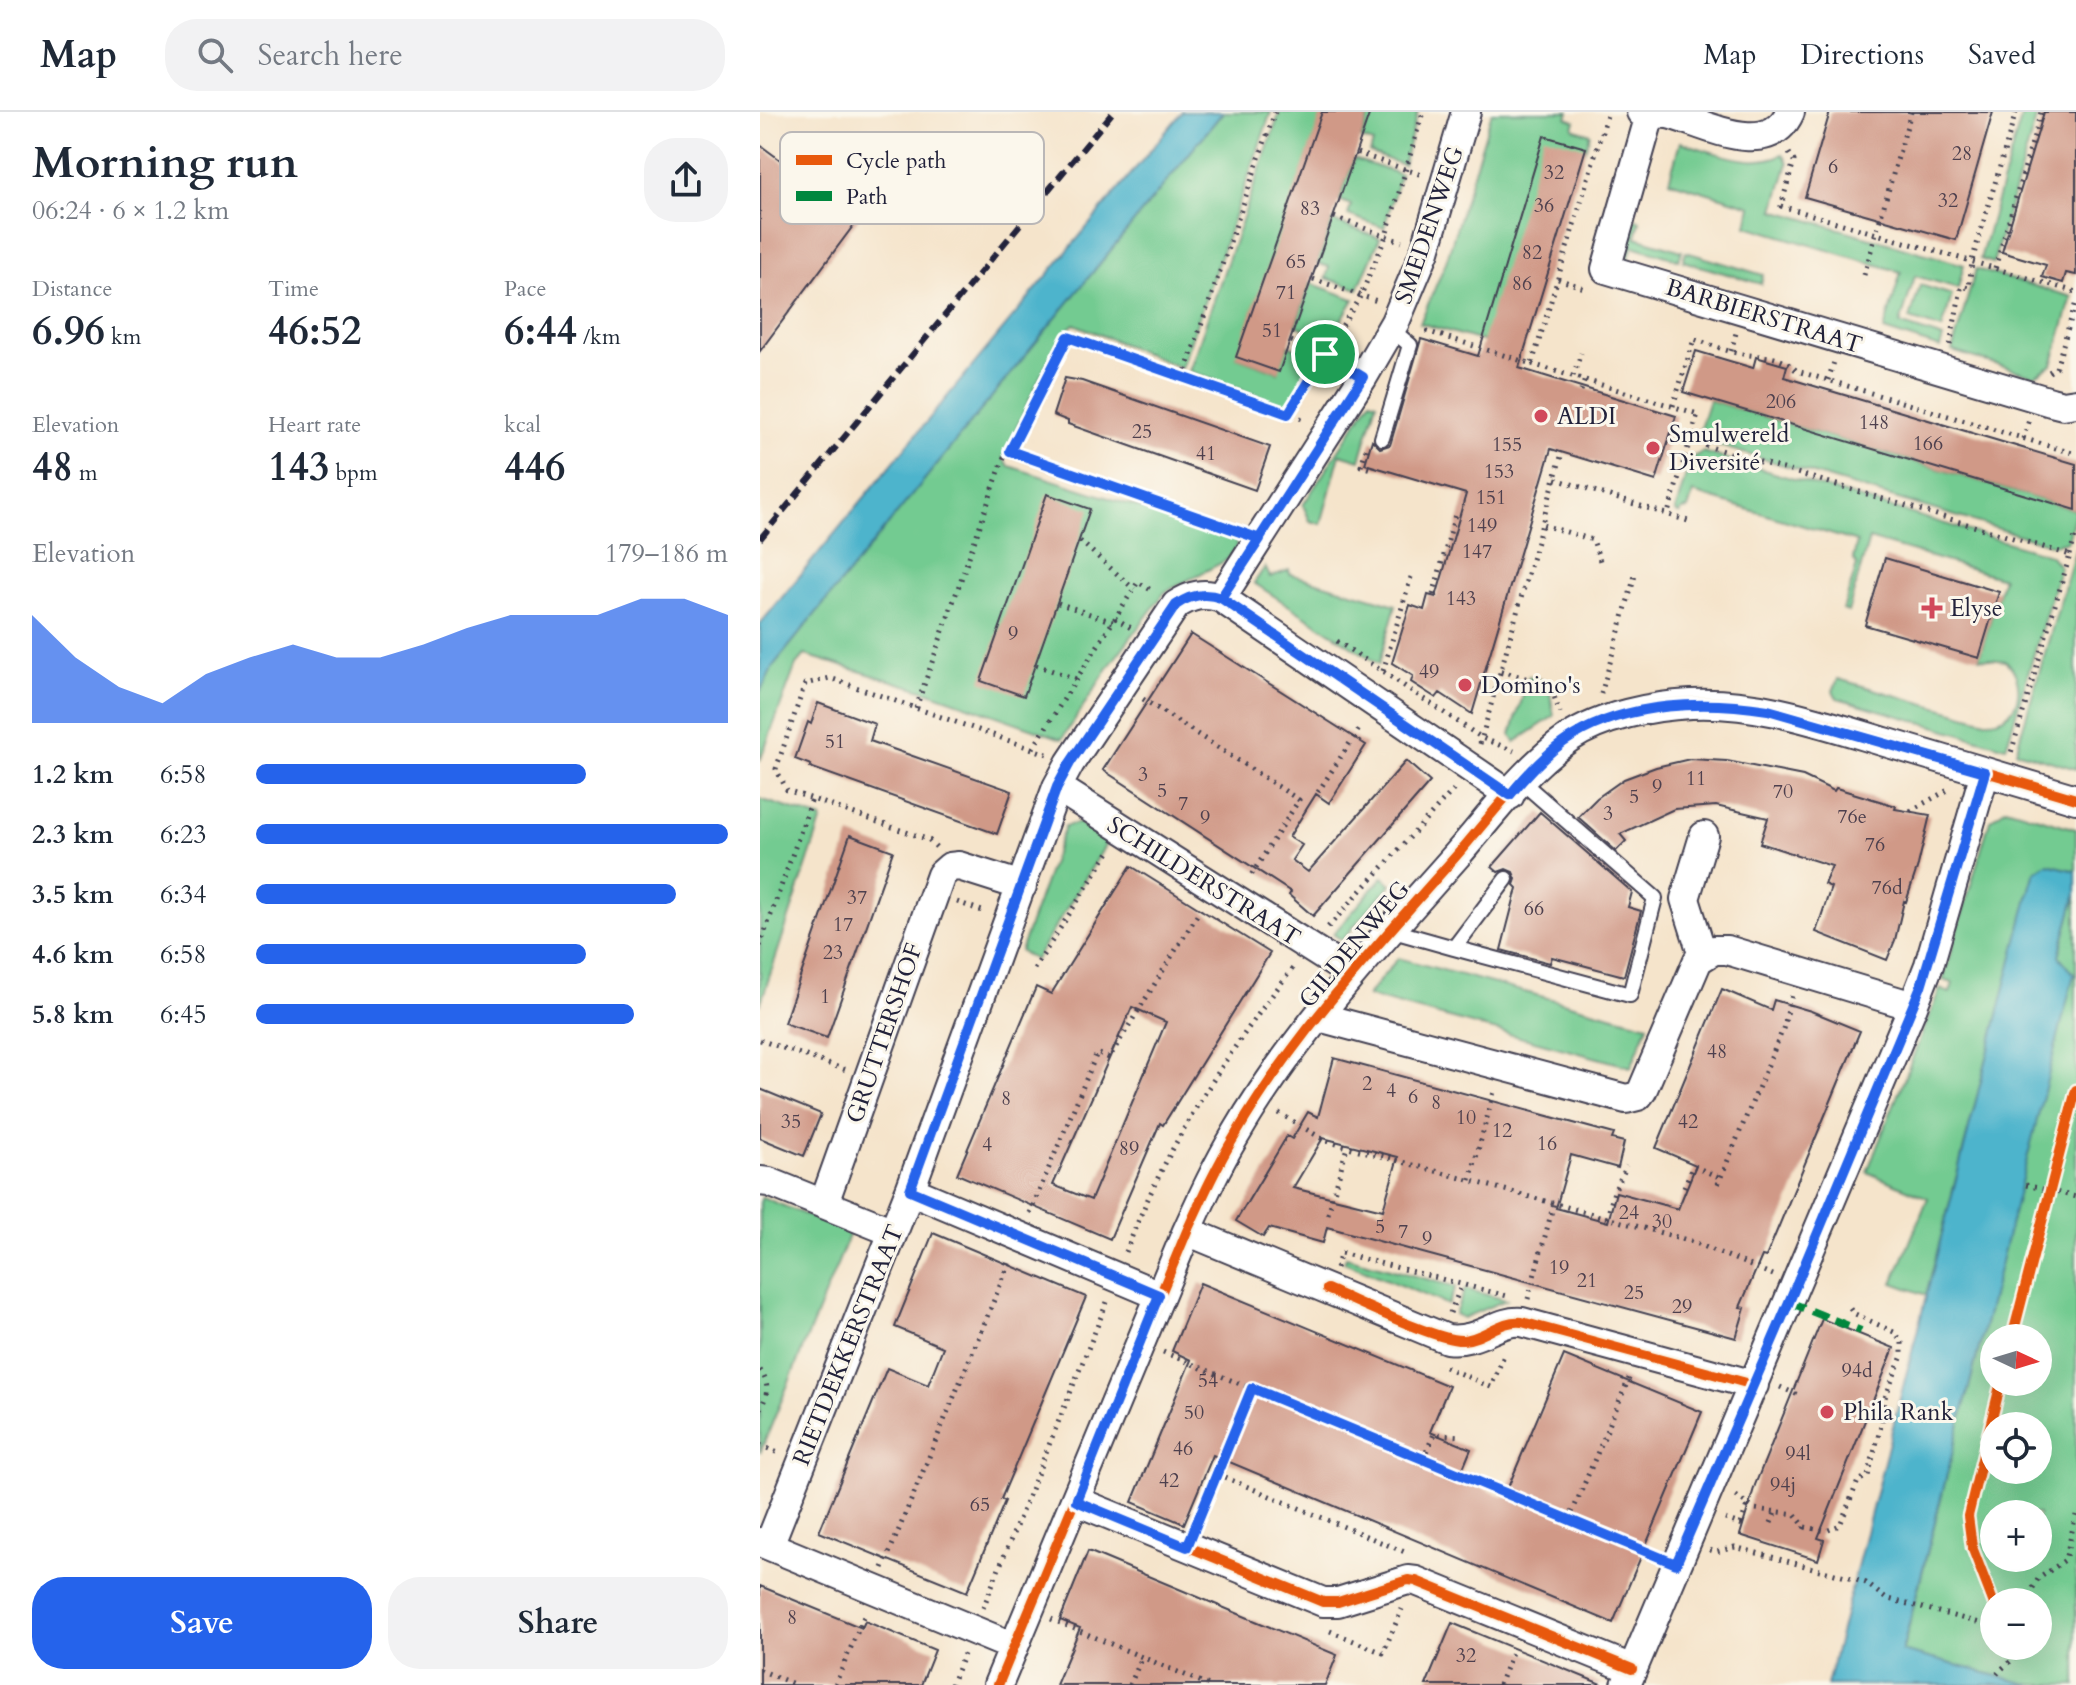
<!DOCTYPE html>
<meta charset="utf-8">
<style>
body{margin:0;font-family:Cardo,serif;background:#f2f2f3;color:#1f2937;height:100vh;display:flex;flex-direction:column;font-size:30px;white-space:nowrap}
*{box-sizing:border-box;margin:0}
p{font-size:26px;color:#747a83}
.icon{flex:none;width:44px;height:44px;fill:none;stroke:currentColor;stroke-width:2;stroke-linecap:round;stroke-linejoin:round}
.map{position:relative;flex:1;overflow:hidden}
.details{display:flex;flex-direction:column;background:#fff;width:760px}
.details>*{flex:none}
.needle{width:52px;rotate:94deg}
.fabs{position:absolute;left:1220px;top:1212px;display:grid;gap:16px}
.fabs a{display:grid;place-items:center;width:72px;height:72px;border-radius:50%;background:#fff;box-shadow:0 8px 32px #0002;font-size:40px}
.pin{position:absolute;display:grid;place-items:center;width:68px;height:68px;color:#fff;margin:-34px;border:4px solid #fff;border-radius:50%;box-shadow:0 2px 8px #0007}
.round{display:grid;place-items:center;flex:none;width:84px;height:84px;border-radius:32px;background:#f2f2f3}
.overview{display:flex;align-items:center;justify-content:space-between;height:136px;padding:0 32px}
h1{font-size:44px;font-weight:700;line-height:60px}
.figures{display:grid;grid-template-columns:repeat(3,1fr);gap:12px;height:136px;padding:8px 32px}
.figures div{display:grid;align-content:center}
.figures b{font-size:40px;font-weight:700}
.figures small{font-size:22px;font-weight:400}
.figures p{font-size:22px}
.chart{height:224px;padding:16px 32px}
.chart p{display:flex;justify-content:space-between}
.chart svg{width:100%;height:144px;margin-top:8px;fill:#2563eb;opacity:.7}
.button{display:flex;gap:16px;margin-top:auto;padding:16px 32px}
.button a{flex:1;height:92px;border-radius:32px;background:#2563eb;color:#fff;font-size:32px;font-weight:700;line-height:92px;text-align:center}
.button a+a{background:#f2f2f3;color:#1f2937}
ul{padding:0 32px;list-style:none;font-size:26px}
li{display:grid;grid-template-columns:128px 96px 1fr;align-items:center;height:60px}
li i{height:20px;border-radius:10px;background:#2563eb}
header{display:flex;align-items:center;gap:48px;box-sizing:border-box;height:112px;padding:0 40px;background:#fff;border-bottom:2px solid #e0e1e3}
header strong{font-size:38px}
nav{display:flex;gap:44px;margin-inline-start:auto;font-size:28px}
.search{width:560px;height:72px;background:#f2f2f3;display:flex;align-items:center;gap:20px;box-sizing:border-box;padding:0 28px;border-radius:32px;color:#747a83;font-size:30px}
main{display:flex;flex:1;min-height:0}
.map>svg:first-child{display:block}
</style>
<header>
<strong>Map</strong>
<div class="search"><svg class="icon" aria-label="search" viewBox="0 0 24 24"><circle cx="10" cy="10" r="6"/><path d="M15 15l6 6"/></svg>Search here</div>
<nav><a>Map</a><a>Directions</a><a>Saved</a></nav>
</header>
<main>
<section class="details">
<div class="overview"><div><h1>Morning run</h1><p>06:24 · 6 × 1.2 km</p></div><a class="round"><svg class="icon" aria-label="share" viewBox="0 0 24 24"><path d="M12 15V3M7 8l5-5 5 5M5 13v7h14v-7"/></svg></a></div>
<div class="figures">
<div><p>Distance</p><b>6.96<small> km</small></b></div>
<div><p>Time</p><b>46:52</b></div>
<div><p>Pace</p><b>6:44<small> /km</small></b></div>
</div>
<div class="figures">
<div><p>Elevation</p><b>48<small> m</small></b></div>
<div><p>Heart rate</p><b>143<small> bpm</small></b></div>
<div><p>kcal</p><b>446</b></div>
</div>
<div class="chart"><p><span>Elevation</span>179–186 m</p>
<svg viewBox="0 0 160 44" preserveAspectRatio="none"><path d="M0 44V11L10 24L20 33L30 38L40 29L50 24L60 20L70 24L80 24L90 20L100 15L110 11L120 11L130 11L140 6L150 6L160 11V44z"/></svg>
</div>
<ul>
<li><b>1.2 km</b>6:58<i style="width:70%"></i></li>
<li><b>2.3 km</b>6:23<i style="width:100%"></i></li>
<li><b>3.5 km</b>6:34<i style="width:89%"></i></li>
<li><b>4.6 km</b>6:58<i style="width:70%"></i></li>
<li><b>5.8 km</b>6:45<i style="width:80%"></i></li>
</ul>
<div class="button"><a>Save</a><a>Share</a></div>
</section>
<div class="map">
<svg width="1316" height="1573" viewBox="0 0 1316 1573">
<rect width="100%" height="100%" fill="#fbf7ec"/>
<filter id="ink" filterUnits="userSpaceOnUse"><feTurbulence type="fractalNoise" baseFrequency=".0125" numOctaves="2"/><feDisplacementMap in="SourceGraphic" scale="16" xChannelSelector="R" yChannelSelector="G"/><feConvolveMatrix kernelMatrix="1 2 1 2 8 2 1 2 1" color-interpolation-filters="sRGB"/></filter>
<filter id="wash" filterUnits="userSpaceOnUse"><feTurbulence type="fractalNoise" baseFrequency=".006" numOctaves="4" result="noise"/><feDisplacementMap in="SourceGraphic" scale="32" xChannelSelector="R" yChannelSelector="G"/><feGaussianBlur stdDeviation="1.8" result="paint"/><feColorMatrix in="noise" values="0 0 0 0 0 0 0 0 0 0 0 0 0 0 0 0 0 1.4 0 .05"/><feComposite in="paint" operator="in"/></filter>
<g filter="url(#wash)">
<rect width="100%" height="100%" fill="#f5e4cb"/>
<!-- green -->
<path fill="#73cb91" stroke="#4a7666" stroke-width="2" fill-rule="evenodd" d="M463,0H511L421,256L314,212C293,227 257,318 243,346L249,354L477,427L476,436L467,448L405,480L350,553L302,627L169,580L45,543L36,553L0,649V580L13,554Z
M520,0H563L477,245L518,260L528,233L560,245L527,294L429,259Z
M610,0H658L643,53L610,41L613,31L601,27Z
M732,0H809L807,6L815,9L813,16L830,22L826,36L729,231L660,211L686,150Z
M1263,0H1278L1233,151L1220,147Z
M920,30C953,39 990,58 1023,42L1028,51L1014,98L1204,153L1198,176L1155,164L1140,212L1183,226L1180,236L1124,218L1141,160L987,114L991,94L909,69Z
M594,47L640,62L624,116L588,103L591,93L579,88Z
M875,106L880,109L876,125L922,139L919,148L873,134L868,148L863,150L861,144Z
M572,109L620,126L598,177L566,166L569,155L557,151Z
M926,140L1003,163L1001,172L923,149Z
M1216,157L1312,185L1292,253L1274,264L1192,239Z
M550,171L594,187L565,236L544,228L547,218L536,213Z
M1160,173L1192,183L1182,217L1150,207Z
M611,288L617,290L600,348L580,342L561,412L550,409L543,393Z
M949,288L1316,398L1308,429L1293,433L946,330L939,319Z
M943,340L1290,443L1300,455L1246,635L1077,586L1073,579L1078,567L1226,609C1260,611 1268,569 1246,549L1219,546L1243,466L1109,427L1088,500L1083,498L1097,453L1093,447L1097,430L933,381L928,397L922,398L920,402L915,400L931,346Z
M1316,436V657L1256,639Z
M505,455L510,465L529,458L530,462L636,493L619,552L494,471Z
M769,564L788,570L794,604L755,630L751,623Z
M0,687L62,707L0,893Z
M1246,696L1316,717V759L1287,752L1275,760L1166,1183L1133,1171L1168,1086L1107,1060L1180,877L1190,881L1193,871L1183,868L1230,708Z
M319,711L348,729L275,848L260,839L305,714Z
M623,765L631,772L582,828L573,822Z
M1316,782V1573H1134L1313,862L1299,844ZM1234,1226H1278V1270H1234ZM1234,1314H1278V1358H1234ZM1234,1402H1278V1446H1234ZM1234,1490H1278V1534H1234Z
M638,846L888,913L871,955L607,884Z
M2,1085L90,1121L0,1341V1091Z
M586,1145L696,1175L688,1193L584,1150Z
M705,1177L746,1188L703,1206L695,1202Z"/>
<!-- water -->
<path fill="#4db4cc" stroke="#386b84" stroke-width="2" d="M422,0H463L13,554L0,580V512Z
M1287,752L1316,759V782L1299,844L1314,862L1142,1539L1272,1573H1067L1271,773L1275,760Z"/>
<g id="blocks">
<!-- building -->
<path fill="#d09987" fill-rule="evenodd" d="M562,0H610L519,260L476,245Z
M1070,0H1233L1196,128L1045,85Z
M1284,0H1316V163L1306,161L1303,171L1282,165L1286,153L1242,140Z
M784,24L826,36L759,256L916,304L896,369L791,337L712,602L680,581L676,586L651,570L653,564L632,551L650,493L664,498L668,483L676,485L706,382L605,352L612,328L620,336L630,333L631,330L661,227L718,244Z
M0,33L99,106L0,239Z
M936,239L993,256L996,245L1027,254L1024,265L1316,352V398L923,280Z
M305,266L322,269L510,335L495,378L308,312V309L293,303Z
M287,382L330,397L264,584L221,569Z
M1125,446L1239,480L1219,546L1105,513Z
M431,522L606,633L569,691L556,682L529,725L542,733L532,748L548,760L646,649L670,670L553,804L529,783L531,780L343,658Z
M58,591L115,612L110,629L252,679L237,722L50,655L51,653L35,647L48,610L51,612Z
M930,647L967,649L1043,664L1074,679L1076,676L1136,694L1135,697L1170,703L1158,753L1146,790L1144,789L1135,828L1127,848L1056,820L1071,775L1064,772L1072,754L1000,731L1008,706L956,694L914,697L860,722L866,729L856,739L818,705L837,686L864,667L896,655Z
M780,700L872,780L868,795L881,799L864,864L792,845L790,851L741,838L757,776L754,773L756,767L753,760L746,757L738,760L732,755Z
M90,723L133,739L67,926L24,911Z
M371,754L510,841L403,1013L400,1011L350,1127L197,1062L276,875L291,882ZM372,895L406,910L331,1088L293,1073Z
M962,877L1011,898L1014,888L1051,899L1100,919L1006,1145L1002,1144L980,1195L985,1196L976,1226L567,1115L563,1131L509,1116L503,1125L476,1109L527,1024L532,1027L548,1000L558,1005L574,946L854,1022L852,1027L864,1030L858,1056L811,1043L796,1096L848,1110L856,1080L918,1097L936,1053L896,1036ZM563,1026L638,1045L623,1098L533,1076Z
M0,977L61,1002L44,1044L0,1026Z
M173,1121L326,1185L241,1387L245,1389L207,1480L59,1420L127,1256L168,1273L183,1235L135,1215Z
M440,1171L689,1274L670,1320L711,1337L699,1366L744,1385L804,1243L942,1300L853,1511L453,1343L424,1412L372,1390L431,1248L412,1239Z
M1062,1207L1134,1236L1058,1426L1064,1428L1058,1448L980,1423L995,1373Z
M328,1439L577,1543L565,1573H296L320,1516L300,1508Z
M0,1474L102,1516L105,1509L175,1538L161,1573H0Z
M692,1511L841,1572V1573H666Z"/>
</g>
</g>
<g filter="url(#ink)">
<use href="#blocks" fill-opacity="0" stroke="#423f51" stroke-width="2"/>
<g fill="none" stroke-linecap="round" stroke-linejoin="round">
<defs>
<path id="lane" d="M622,326L650,233L631,217
M630,818L694,836L746,767
M694,836L870,883L895,786L761,669"/>
<path id="street" d="M881,0C892,3 901,0 912,3C947,13 1009,47 1030,0
M890,3L846,157L1291,290L1303,293L1316,291
M461,486L603,265L635,210L665,139L706,0
M297,675L592,862
M943,844L925,787L944,724
M559,905L866,987L878,984L882,979L938,848L954,838H967L1153,894
M0,1069L9,1070L133,1120
M150,1078L399,1183
M64,1091L181,763L190,755L199,754L262,774
M427,1119L687,1227C720,1231 738,1207 762,1210L994,1273
M316,1389L563,1490H578L648,1468L656,1469L872,1557
M0,1430L254,1535
M9,1433L150,1078L297,675L310,651L416,493C431,483 444,480 461,486L750,683
M238,1573L427,1119C442,1086 457,1053 476,1022C534,922 620,830 697,743C732,703 765,656 809,626C842,604 892,594 931,592C998,589 1061,611 1125,630C1189,649 1252,668 1316,687
M866,1573L1153,894L1169,853L1225,660"/>
</defs>
<!-- lane casing -->
<use href="#lane" stroke="#423f51" stroke-width="18"/>
<!-- street casing -->
<use href="#street" stroke="#423f51" stroke-width="32"/>
<!-- path -->
<path stroke="#423f51" stroke-width="5" stroke-dasharray="2 6" stroke-linecap="butt" d="M597,41L662,63
M1029,41L1034,49L1021,94L1316,180
M574,105L642,130
M1235,156L1281,0
M1104,163L1151,0
M553,167L617,189
M798,167L827,177
M666,219L772,252L848,0
M531,229L565,242L581,252
M1190,233L1201,177L1202,174L1209,176L1212,149L1256,0
M971,239L976,221
M772,252L938,302L908,401
M1289,260L1296,256L1316,190
M813,264L821,241
M423,266L515,0
M1068,268L1074,250
M821,279L825,267
M913,294L934,227C950,232 967,240 983,242C1006,246 1017,241 1037,259L1316,342
M528,302L601,183L626,124L663,0
M1263,327L1269,308
M930,329L1310,443L1251,641
M606,337L601,354L611,357
M250,339L476,418
M796,367L928,409
M783,413L833,428L840,449
M320,429L374,477
M1310,443L1316,421
M673,483L696,399
M298,491L353,510
M355,506L371,516
M577,529L722,626L754,639
M276,553L316,567
M623,559L651,465
M741,559L790,573L800,601
M841,582L876,460
M383,587L539,688L490,765
M156,596L244,345L250,339L308,225L546,308
M720,632L802,341
M273,636L378,470L394,480
M558,680L601,614
M1150,699L1188,678
M176,735L169,728L27,678L16,657L45,572L70,566L287,642
M197,790L225,800
M568,815L696,675
M0,834L52,687
M274,857L351,737
M0,928L86,958
M519,1001L566,1029L931,1129L1013,1163
M710,1068L735,976
M958,1072L1023,917L1032,883
M1266,1073L1316,1085
M924,1075L933,1054L961,1066
M270,1101L337,941L349,946L441,797
M568,1102L587,1035
M847,1106L854,1079L867,1054
M366,1140C404,1037 466,942 533,856
M576,1156L581,1141L747,1184
M768,1187L794,1091
M690,1201L702,1172
M403,1240L893,1443
M685,1255L731,1275L745,1241
M0,1258C10,1272 8,1283 0,1297
M1020,1275L1038,1283
M0,1333L18,1341
M663,1347L674,1322L701,1324
M457,1362L647,1441
M976,1384L995,1397L1035,1402L1045,1415L1042,1421
M965,1407L983,1413
M809,1408L870,1264
M1011,1411L1015,1401
M436,1412L491,1276
M981,1412L986,1396L992,1394
M1045,1415L1066,1419L1080,1413L1098,1369L1108,1364L1122,1310L1124,1288L1142,1244V1231L1136,1221L1093,1201L1088,1194
M950,1438L956,1440L975,1435L1093,1467L1106,1471L1125,1486L1220,1511L1234,1508
M123,1456L251,1147
M1265,1490L1278,1467L1305,1448L1316,1403
M223,1496L347,1190
M291,1507L449,1573
M570,1519L623,1541L642,1497
M0,1558L36,1573
M1237,1562C1245,1552 1263,1542 1266,1534
M75,1573L105,1502
M191,1573L204,1542
M370,1573L382,1545
M739,1573L753,1538"/>
<!-- lane -->
<use href="#lane" stroke="#fff" stroke-width="14"/>
<!-- street -->
<use href="#street" stroke="#fff" stroke-width="28"/>
<!-- rail -->
<path stroke="#22223b" stroke-width="6" stroke-dasharray="12 6" stroke-linecap="butt" d="M0,427L353,0"/>
<!-- quiet -->
<path stroke="#00873e" stroke-width="8" stroke-dasharray="16 8" stroke-linecap="butt" d="M1029,1190L1101,1219"/>
<defs>
<path id="cycleway" d="M567,1177C594,1188 679,1230 703,1228C724,1227 741,1207 762,1210L994,1273
M1252,1226L1316,978
M316,1389L563,1490H578L648,1468L656,1469L872,1557
M1234,1492L1212,1435L1208,1404L1241,1270
M238,1573L427,1119C442,1086 457,1053 476,1022C534,922 620,830 697,743C732,703 765,656 809,626C842,604 892,594 931,592C998,589 1061,611 1125,630C1189,649 1252,668 1316,687"/>
</defs>
<!-- cycleway casing -->
<use href="#cycleway" stroke="#fbf7ec" stroke-width="15"/>
<!-- cycleway -->
<use href="#cycleway" stroke="#e8590c" stroke-width="10"/>
</g>
</g>
<g fill="none" stroke-linecap="round" stroke-linejoin="round" filter="url(#ink)">
<defs>
<path id="route" d="M565,242L603,265L461,486C444,480 430,483 416,493L310,651L297,675L150,1078L399,1183L316,1389L427,1435L492,1276L916,1452L1029,1190L1161,874L1225,660L1008,598C945,588 869,590 813,624C789,638 768,661 750,683L461,486L500,427L250,339L308,225L528,302L565,242"/>
</defs>
<!-- route casing -->
<use href="#route" stroke="#fff" stroke-width="16"/>
<!-- route -->
<use href="#route" stroke="#2563eb" stroke-width="10"/>
</g>
<!-- markers -->
<g fill="#d1495b" stroke="#fbf7ec" stroke-width="3">
<circle cx="781" cy="304" r="8"/>
<circle cx="893" cy="336" r="8"/>
<path d="M1168 484h8v8h8v8h-8v8h-8v-8h-8v-8h8z"/>
<circle cx="705" cy="573" r="8"/>
<circle cx="1067" cy="1300" r="8"/>
</g>
<g text-anchor="middle" stroke-width="6" stroke-linejoin="round" paint-order="stroke">
<!-- number labels -->
<g font-size="20" fill="#4e404e">
<text x="1202" y="48">28</text>
<text x="1073" y="61">6</text>
<text x="794" y="67">32</text>
<text x="1188" y="95">32</text>
<text x="784" y="100">36</text>
<text x="550" y="103">83</text>
<text x="772" y="147">82</text>
<text x="536" y="156">65</text>
<text x="762" y="178">86</text>
<text x="526" y="187">71</text>
<text x="512" y="225">51</text>
<text x="1021" y="296">206</text>
<text x="1114" y="317">148</text>
<text x="382" y="326">25</text>
<text x="1168" y="338">166</text>
<text x="747" y="339">155</text>
<text x="446" y="348">41</text>
<text x="739" y="366">153</text>
<text x="731" y="392">151</text>
<text x="722" y="420">149</text>
<text x="717" y="446">147</text>
<text x="701" y="493">143</text>
<text x="253" y="528">9</text>
<text x="669" y="566">49</text>
<text x="75" y="636">51</text>
<text x="383" y="669">3</text>
<text x="936" y="673">11</text>
<text x="897" y="681">9</text>
<text x="402" y="685">5</text>
<text x="1023" y="686">70</text>
<text x="874" y="691">5</text>
<text x="423" y="698">7</text>
<text x="848" y="708">3</text>
<text x="1092" y="711">76e</text>
<text x="445" y="712">9</text>
<text x="1115" y="739">76</text>
<text x="1127" y="782">76d</text>
<text x="97" y="792">37</text>
<text x="774" y="803">66</text>
<text x="83" y="819">17</text>
<text x="73" y="847">23</text>
<text x="65" y="891">1</text>
<text x="957" y="946">48</text>
<text x="607" y="978">2</text>
<text x="631" y="985">4</text>
<text x="653" y="991">6</text>
<text x="246" y="993">8</text>
<text x="676" y="997">8</text>
<text x="706" y="1012">10</text>
<text x="31" y="1016">35</text>
<text x="928" y="1016">42</text>
<text x="742" y="1025">12</text>
<text x="787" y="1038">16</text>
<text x="227" y="1039">4</text>
<text x="369" y="1043">89</text>
<text x="869" y="1107">24</text>
<text x="902" y="1116">30</text>
<text x="620" y="1121">5</text>
<text x="643" y="1126">7</text>
<text x="667" y="1133">9</text>
<text x="799" y="1162">19</text>
<text x="827" y="1175">21</text>
<text x="874" y="1187">25</text>
<text x="922" y="1201">29</text>
<text x="1097" y="1265">94d</text>
<text x="448" y="1275">54</text>
<text x="434" y="1307">50</text>
<text x="423" y="1343">46</text>
<text x="1038" y="1348">94l</text>
<text x="409" y="1375">42</text>
<text x="1023" y="1379">94j</text>
<text x="220" y="1399">65</text>
<text x="32" y="1512">8</text>
<text x="706" y="1550">32</text>
</g>
<!-- street labels -->
<g font-size="24" fill="#22223b" stroke="#fbf7ec">
<text transform="translate(669 113) rotate(-71)" y="8">SMEDENWEG</text>
<text transform="translate(1004 204) rotate(17)" y="8">BARBIERSTRAAT</text>
<text transform="translate(444 769) rotate(32)" y="8">SCHILDERSTRAAT</text>
<text transform="translate(594 832) rotate(-50)" y="8">GILDENWEG</text>
<text transform="translate(124 921) rotate(-71)" y="8">GRUTTERSHOF</text>
<text transform="translate(88 1233) rotate(-68)" y="8">RIETDEKKERSTRAAT</text>
</g>
<!-- poi labels -->
<g font-size="24" fill="#22223b" stroke="#fbf7ec" text-anchor="start">
<text x="797" y="312">ALDI</text>
<text x="909" y="330">Smulwereld<tspan x="909" dy="28">Diversité</tspan></text>
<text x="1190" y="504">Elyse</text>
<text x="721" y="581">Domino's</text>
<text x="1083" y="1308">Phila Rank</text>
</g>
</g>
<!-- legend -->
<rect x="20" y="20" width="264" height="92" rx="12" fill="#fbf7ec" stroke="#bab7b7" stroke-width="2"/>
<rect x="36" y="43" width="36" height="10" fill="#e8590c"/>
<rect x="36" y="79" width="36" height="10" fill="#00873e"/>
<g font-size="22" fill="#22223b">
<text x="86" y="56">Cycle path</text>
<text x="86" y="92">Path</text>
</g>
</svg>
<div class="fabs">
<a><svg class="needle" viewBox="-14 -14 28 28"><path d="M0-13l5 13h-10z" fill="#e53935"/><path d="M0 13l5-13h-10z" fill="#747a83"/></svg></a>
<a><svg class="icon" aria-label="locate" viewBox="0 0 24 24"><circle cx="12" cy="12" r="6"/><path d="M12 2v4M12 18v4M2 12h4M18 12h4"/></svg></a>
<a>+</a>
<a>−</a>
</div>
<div class="pin" style="left:565px;top:242px;background:#1e9e55"><svg class="icon" aria-label="arrive" viewBox="0 0 24 24"><path d="M6 21V4h12l-3 4 3 4H6"/></svg></div>
</div>
</main>
